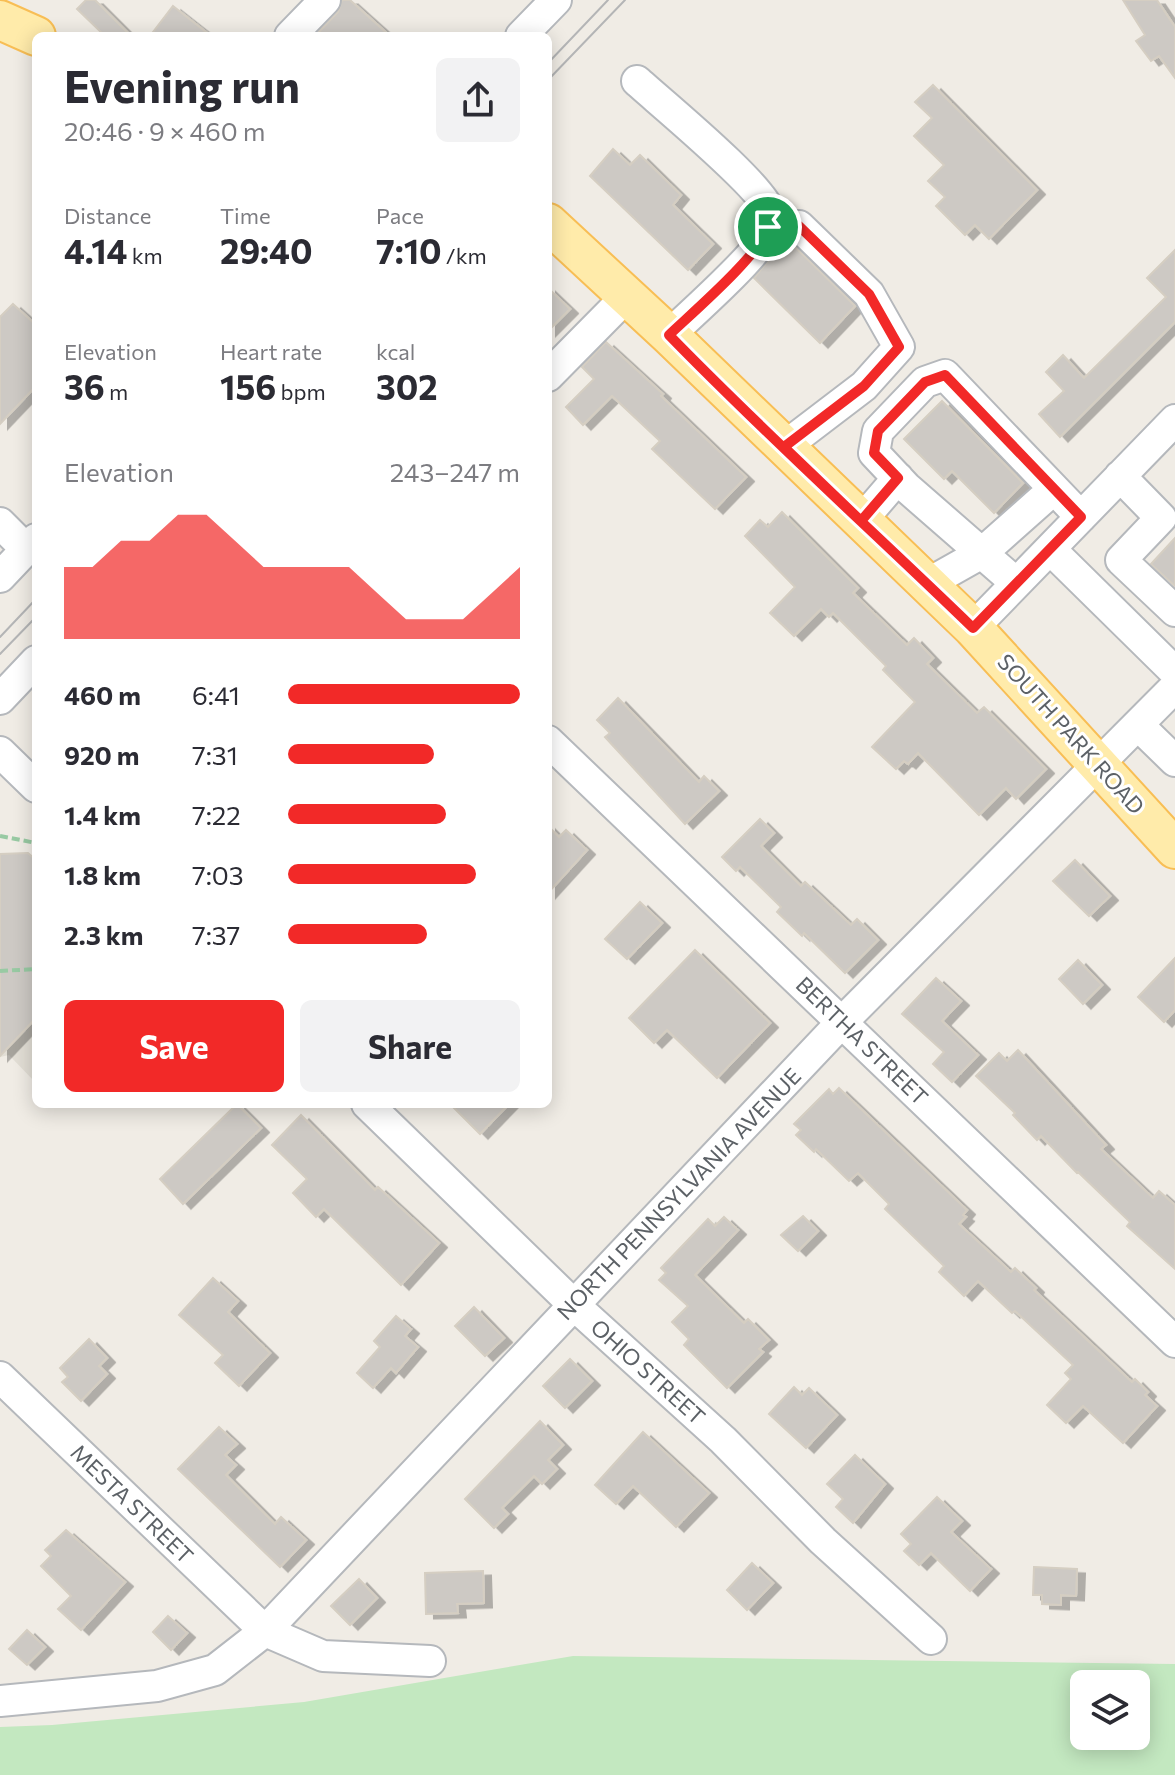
<!DOCTYPE html>
<meta charset="utf-8">
<style>
body{margin:0;font-family:Commissioner,sans-serif;background:#f2f2f3;color:#2b2b33;height:100vh;display:flex;flex-direction:column;font-size:30px;white-space:nowrap}
*{box-sizing:border-box;margin:0}
p{font-size:26px;color:#7c7c81}
.icon{flex:none;width:44px;height:44px;fill:none;stroke:currentColor;stroke-width:2;stroke-linecap:round;stroke-linejoin:round}
.map{position:relative;flex:1;overflow:hidden}
.drawer{position:absolute;left:32px;top:32px;width:520px;height:1076px;display:flex;flex-direction:column;background:#fff;border-radius:12px;box-shadow:0 4px 20px #0003}
.drawer>*{flex:none}
.buttons{position:absolute;left:1070px;top:1670px;display:grid;gap:16px}
.buttons a{display:grid;place-items:center;width:80px;height:80px;border-radius:12px;background:#fff;box-shadow:0 4px 20px #0003;font-size:40px}
.pin{position:absolute;display:grid;place-items:center;width:68px;height:68px;color:#fff;margin:-34px;border:4px solid #fff;border-radius:50%;box-shadow:0 2px 8px #0007}
.round{display:grid;place-items:center;flex:none;width:84px;height:84px;border-radius:12px;background:#f2f2f3}
.headline{display:flex;align-items:center;justify-content:space-between;height:136px;padding:0 32px}
h1{font-size:44px;font-weight:700;line-height:60px}
.stats{display:grid;grid-template-columns:repeat(3,1fr);gap:12px;height:136px;padding:8px 32px}
.stats div{display:grid;align-content:center}
.stats b{font-size:34px;font-weight:700}
.stats small{font-size:22px;font-weight:400}
.stats p{font-size:22px}
.chart{height:224px;padding:16px 32px}
.chart p{display:flex;justify-content:space-between}
.chart svg{width:100%;height:144px;margin-top:8px;fill:#f22928;opacity:.7}
.button{display:flex;gap:16px;margin-top:auto;padding:16px 32px}
.button a{flex:1;height:92px;border-radius:12px;background:#f22928;color:#fff;font-size:32px;font-weight:700;line-height:92px;text-align:center}
.button a+a{background:#f2f2f3;color:#2b2b33}
ul{padding:0 32px;list-style:none;font-size:26px}
li{display:grid;grid-template-columns:128px 96px 1fr;align-items:center;height:60px}
li i{height:20px;border-radius:10px;background:#f22928}
.map>svg:first-child{display:block}
</style>
<div class="map">
<svg width="1175" height="1775" viewBox="0 0 1175 1775">
<defs>
<filter id="shadow"><feDropShadow dx="8" dy="4.5" stdDeviation="0" flood-color="#0004"/></filter>
</defs>
<rect width="100%" height="100%" fill="#f0ece5"/>
<!-- education -->
<path fill="#e2ded5" d="M36,970V1083L9,1055L0,1057V972Z"/>
<!-- green -->
<path fill="#c3e8c0" fill-rule="evenodd" d="M573,1656L1175,1664V1775H0V1727L52,1725L304,1702ZM1084,1684H1136V1736H1084Z"/>
<!-- building -->
<path fill="#cdc9c4" stroke="#d5cec2" stroke-width="2" filter="url(#shadow)" d="M86,0H95L131,36H105L77,9Z
M342,0H350L390,36H315L338,12Z
M1123,0H1157L1175,27V78L1159,56L1151,61L1136,41L1145,35Z
M173,6L211,36H150Z
M933,85L1037,190L989,239L975,225L965,235L936,206L945,197L928,181L944,165L914,136L932,118L915,102Z
M613,149L630,165L640,155L681,195L673,205L713,244L688,270L590,176Z
M792,244L855,306L820,343L754,278L781,245Z
M1175,250V322L1060,437L1039,414L1064,391L1046,372L1063,355L1084,378L1166,297L1147,278Z
M548,288L570,309L548,331Z
M13,304L36,325V386L0,424V317Z
M606,342L663,394L661,396L746,477L715,509L652,449L660,441L612,396L583,425L566,407L594,379L582,367Z
M942,401L1023,483L994,513L952,471L944,479L904,439Z
M782,512L858,588L853,593L907,645L914,638L933,658L927,664L977,713L984,707L1046,769L1016,799L1006,788L979,815L918,753L908,764L904,761L896,769L872,747L915,702L883,670L886,666L833,613L829,617L821,609L794,636L770,613L795,587L745,536L760,520L768,527Z
M1175,538V586L1151,564Z
M618,698L699,782L704,776L719,791L685,824L605,737L610,733L597,720Z
M760,819L774,833L761,846L801,886L805,882L851,925L857,919L878,940L845,973L804,933L802,936L777,912L781,907L740,867L736,871L722,857Z
M548,826L559,837L566,830L587,850L548,893Z
M28,853L36,860V1018L0,1056V854Z
M1075,860L1110,896L1089,916L1053,881Z
M640,902L662,923L627,959L605,939Z
M695,950L770,1023L717,1078L667,1030L654,1043L629,1018Z
M1175,958V1010L1164,1022L1138,997Z
M1078,960L1102,985L1083,1004L1059,979Z
M936,978L961,1001L942,1021L978,1055L952,1082L933,1064L944,1052L902,1014Z
M1018,1050L1106,1145L1101,1149L1153,1198L1159,1191L1175,1205V1269L1127,1226L1130,1222L1078,1172L1077,1173L1041,1136L1037,1140L1013,1115L1015,1113L976,1076L999,1053L1007,1061Z
M839,1088L967,1210L963,1215L966,1217L959,1224L1011,1272L1015,1268L1036,1288L1034,1290L1132,1382L1135,1379L1148,1392L1145,1395L1157,1406L1123,1443L1083,1406L1066,1423L1047,1405L1071,1379L1065,1373L1073,1365L1015,1311L1012,1313L978,1281L964,1296L939,1272L944,1266L885,1209L889,1204L858,1173L849,1181L816,1149L814,1152L796,1135L801,1130L794,1124L829,1089L833,1094Z
M237,1104L261,1128L183,1204L160,1179Z
M450,1104H509L480,1134Z
M301,1115L375,1190L378,1187L439,1243L401,1285L324,1209L316,1217L293,1193L307,1179L272,1145Z
M803,1216L818,1231L798,1251L781,1235Z
M724,1217L738,1230L695,1275L744,1323L748,1319L769,1340L759,1349L763,1352L727,1388L684,1345L689,1339L672,1322L688,1306L659,1280L666,1273L661,1268L708,1219L715,1226Z
M213,1278L238,1301L228,1312L270,1353L239,1386L215,1363L223,1355L179,1315Z
M474,1307L504,1338L485,1356L455,1326Z
M396,1316L411,1329L405,1336L418,1347L396,1373L391,1368L373,1388L357,1373L380,1347L374,1341Z
M89,1339L107,1358L99,1366L107,1374L81,1401L62,1382L68,1377L60,1368Z
M570,1359L592,1381L565,1408L543,1386Z
M794,1387L802,1395L809,1388L837,1415L806,1448L769,1414Z
M540,1421L563,1445L548,1460L557,1469L542,1484L534,1476L502,1508L508,1514L494,1528L465,1499Z
M219,1427L237,1444L225,1455L236,1465L226,1475L275,1524L281,1517L306,1540L280,1567L178,1469Z
M643,1432L709,1493L676,1527L633,1486L616,1504L595,1485Z
M855,1455L885,1484L853,1523L836,1507L843,1499L827,1484Z
M937,1497L962,1521L951,1532L991,1569L970,1591L931,1553L919,1565L904,1551L911,1544L901,1534Z
M66,1530L125,1582L81,1630L58,1609L71,1596L41,1566L51,1556L45,1550Z
M752,1563L773,1583L747,1610L727,1590Z
M1034,1567L1077,1569L1076,1596L1061,1595V1605L1042,1604V1595H1033Z
M483,1571L484,1603L457,1604L458,1613L426,1614L425,1573Z
M359,1579L377,1598L350,1625L331,1606Z
M168,1616L187,1633L171,1650L153,1632Z
M27,1630L45,1647L27,1665L9,1649Z"/>
<g fill="none" stroke-linecap="round" stroke-linejoin="round">
<defs>
<path id="minor" d="M290,36L325,0
M521,36L556,0
M637,81C660,102 769,191 771,216C771,220 768,230 766,234C758,255 689,316 669,335
M768,227L799,226L869,294L899,347L864,386L784,447
M548,376L626,297
M1120,476L1161,518L1121,560L1175,611
M861,521L898,478
M0,523L26,549
M1050,549L1175,672
M0,577L36,539
M1016,583L906,487L874,453L878,431L925,382L945,375L1081,517
M927,584L982,553L1054,489
M973,628L1175,420
M0,699L36,661
M1138,725L1175,761
M548,741L1175,1342
M0,752L36,787
M367,1104L574,1305L723,1440L823,1541L931,1639
M0,1377L265,1631L842,1022L1175,687
M0,1701L157,1686L215,1670L265,1631L323,1656L430,1661"/>
<path id="major" d="M0,20L36,36
M548,223L669,335L973,628L1175,849"/>
</defs>
<!-- minor casing -->
<use href="#minor" stroke="#b5b8bc" stroke-width="34"/>
<!-- major casing -->
<use href="#major" stroke="#f8be55" stroke-width="42"/>
<!-- path -->
<path stroke="#98caa3" stroke-width="4" stroke-dasharray="8 4" stroke-linecap="butt" d="M0,836L36,843
M0,971L36,969"/>
<!-- minor -->
<use href="#minor" stroke="#fff" stroke-width="30"/>
<!-- major -->
<use href="#major" stroke="#ffebaa" stroke-width="38"/>
<!-- tram -->
<path stroke="#b4b5b6" stroke-width="2" d="M548,63L608,0
M548,80L625,0
M0,637L36,599
M0,654L36,617"/>
</g>
<g fill="none" stroke-linecap="round" stroke-linejoin="round">
<defs>
<path id="route" d="M768,227C761,254 692,313 669,335C767,436 872,530 973,628L1081,517L945,375L925,382L878,431L874,453L898,478L861,521L784,447L864,386L899,347L869,294L799,226L768,227"/>
</defs>
<!-- route casing -->
<use href="#route" stroke="#fff" stroke-width="16"/>
<!-- route -->
<use href="#route" stroke="#f22928" stroke-width="10"/>
</g>
<g text-anchor="middle" stroke-width="6" stroke-linejoin="round" paint-order="stroke">
<!-- street labels -->
<g font-size="22" fill="#5c6166" stroke="#fff">
<text transform="translate(1071 734) rotate(48)" y="8">SOUTH PARK ROAD</text>
<text transform="translate(862 1041) rotate(44)" y="8">BERTHA STREET</text>
<text transform="translate(679 1194) rotate(-46)" y="8">NORTH PENNSYLVANIA AVENUE</text>
<text transform="translate(648 1372) rotate(42)" y="8">OHIO STREET</text>
<text transform="translate(132 1504) rotate(44)" y="8">MESTA STREET</text>
</g>
</g>
</svg>
<div class="buttons">
<a><svg class="icon" aria-label="layers" viewBox="0 0 24 24"><path d="M12 4l9 5-9 5-9-5zM3 14l9 5 9-5"/></svg></a>
</div>
<div class="pin" style="left:768px;top:227px;background:#1e9e55"><svg class="icon" aria-label="arrive" viewBox="0 0 24 24"><path d="M6 21V4h12l-3 4 3 4H6"/></svg></div>
<section class="drawer">
<div class="headline"><div><h1>Evening run</h1><p>20:46 · 9 × 460 m</p></div><a class="round"><svg class="icon" aria-label="share" viewBox="0 0 24 24"><path d="M12 15V3M7 8l5-5 5 5M5 13v7h14v-7"/></svg></a></div>
<div class="stats">
<div><p>Distance</p><b>4.14<small> km</small></b></div>
<div><p>Time</p><b>29:40</b></div>
<div><p>Pace</p><b>7:10<small> /km</small></b></div>
</div>
<div class="stats">
<div><p>Elevation</p><b>36<small> m</small></b></div>
<div><p>Heart rate</p><b>156<small> bpm</small></b></div>
<div><p>kcal</p><b>302</b></div>
</div>
<div class="chart"><p><span>Elevation</span>243–247 m</p>
<svg viewBox="0 0 160 44" preserveAspectRatio="none"><path d="M0 44V22L10 22L20 14L30 14L40 6L50 6L60 14L70 22L80 22L90 22L100 22L110 30L120 38L130 38L140 38L150 30L160 22V44z"/></svg>
</div>
<ul>
<li><b>460 m</b>6:41<i style="width:100%"></i></li>
<li><b>920 m</b>7:31<i style="width:63%"></i></li>
<li><b>1.4 km</b>7:22<i style="width:68%"></i></li>
<li><b>1.8 km</b>7:03<i style="width:81%"></i></li>
<li><b>2.3 km</b>7:37<i style="width:60%"></i></li>
</ul>
<div class="button"><a>Save</a><a>Share</a></div>
</section>
</div>
